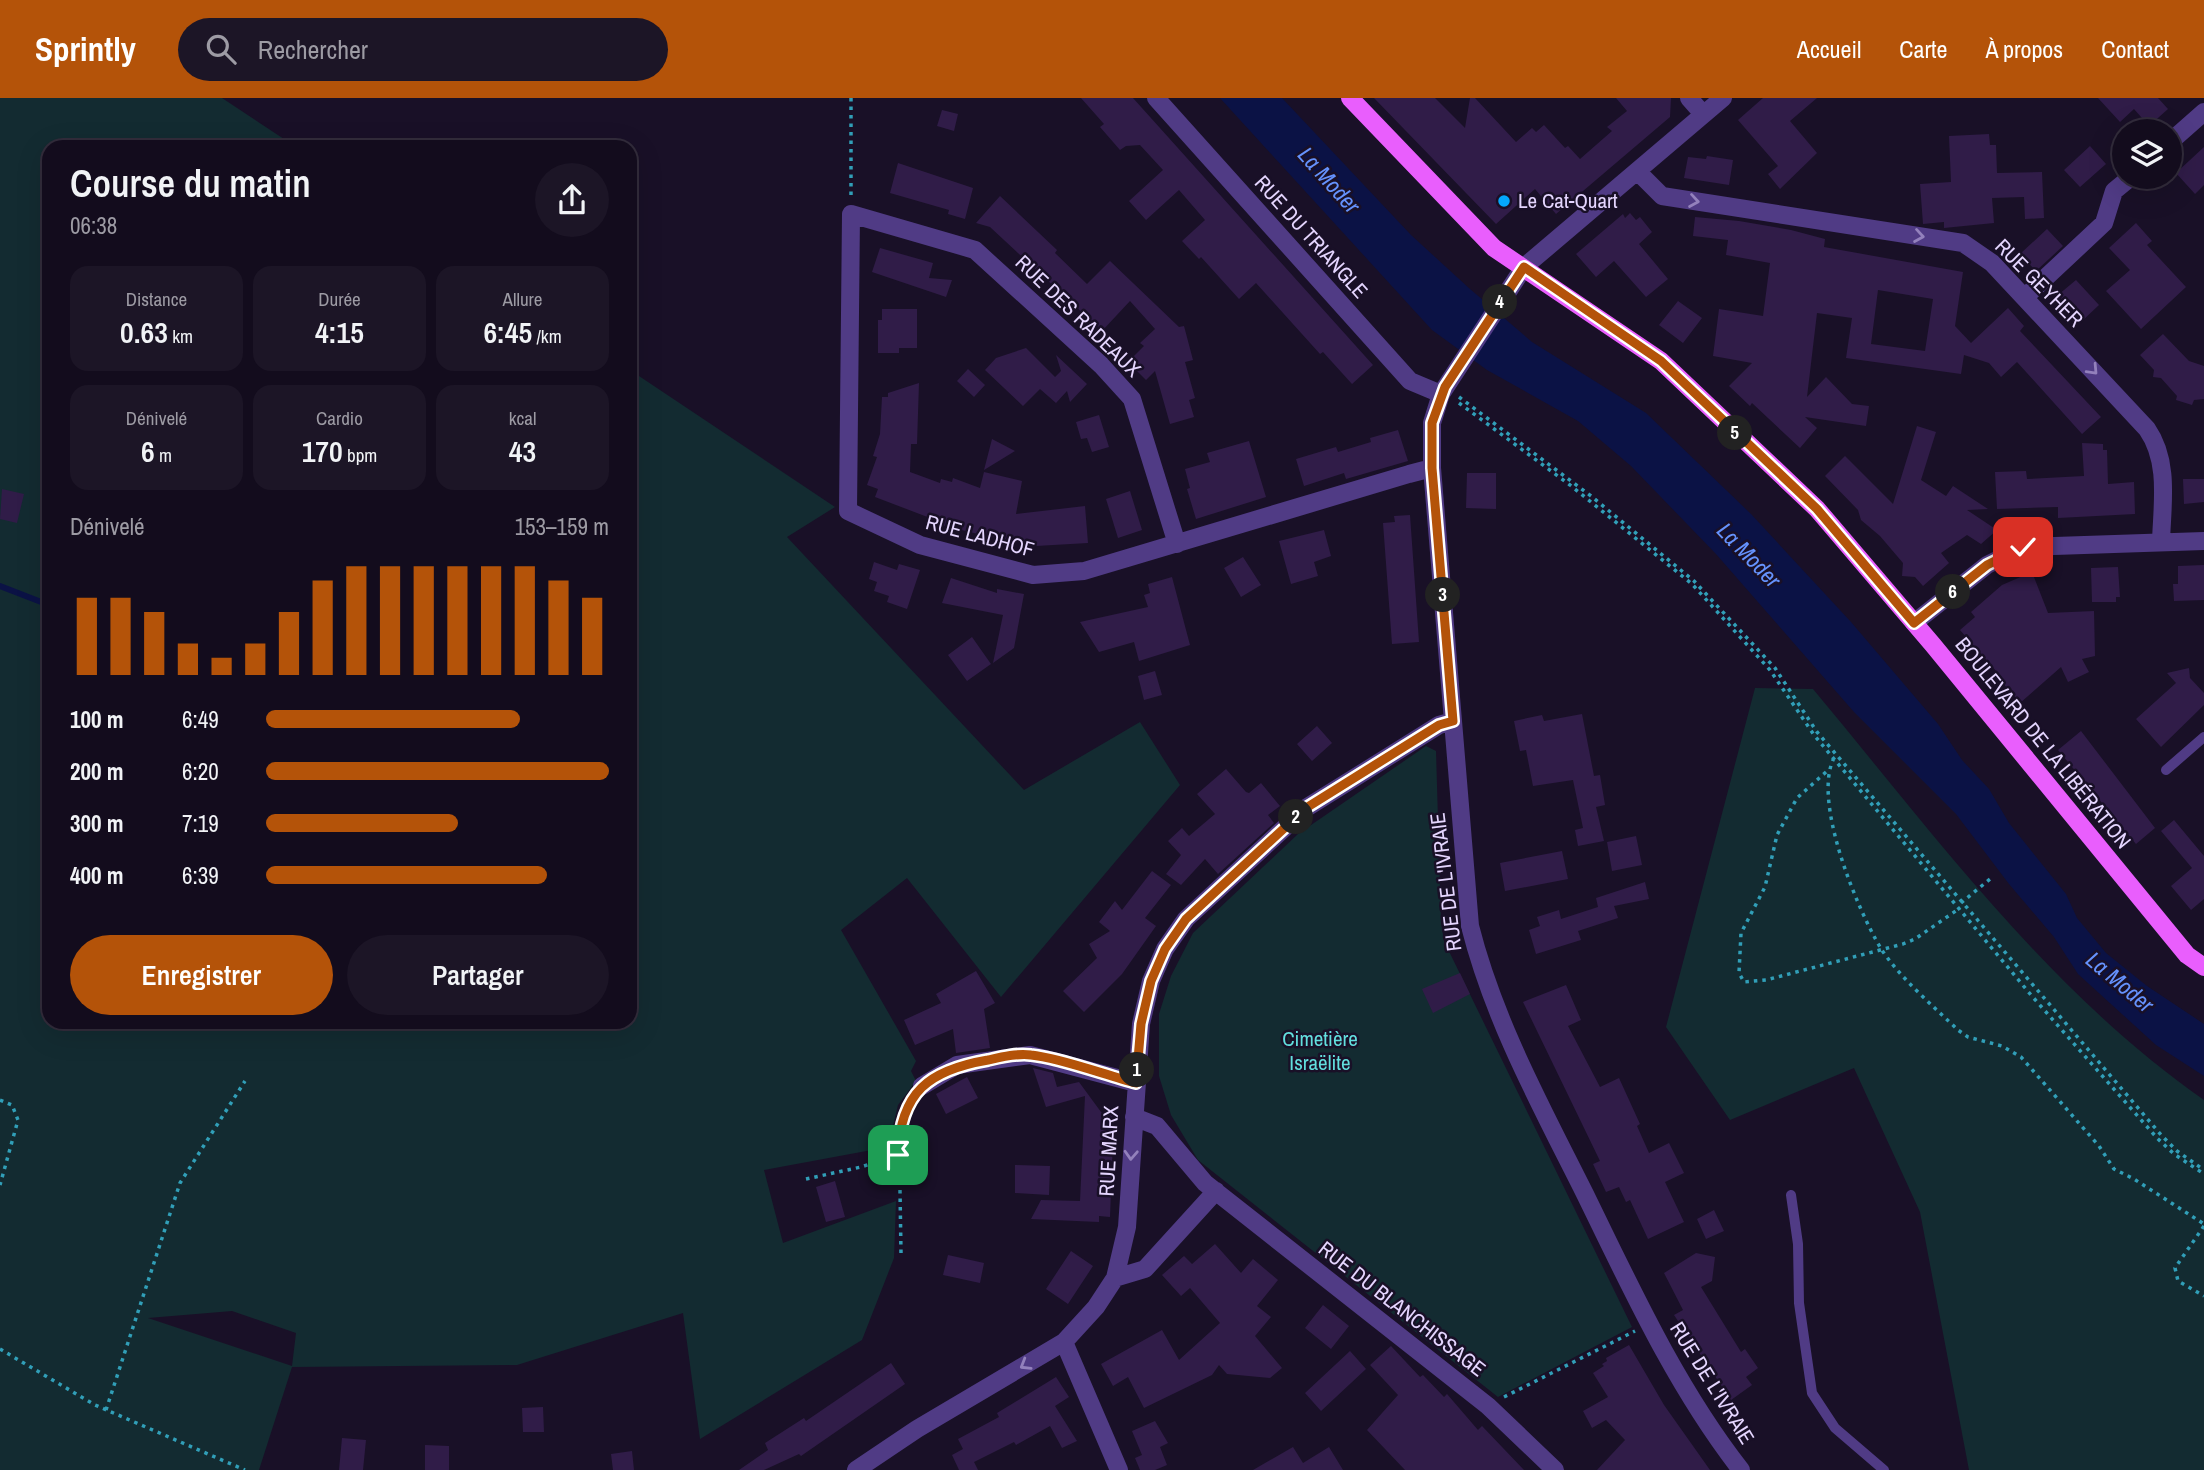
<!DOCTYPE html>
<html lang="fr">
<meta charset="utf-8">
<style>
body{margin:0;font-family:"Archivo Narrow",sans-serif;background:#1c1526;color:#f1f3f6;height:100vh;display:flex;flex-direction:column;font-size:26px;white-space:nowrap}
*{box-sizing:border-box;margin:0}
p{font-size:23px;color:#9d9ba4}
.icon{flex:none;width:38px;height:38px;fill:none;stroke:currentColor;stroke-width:2;stroke-linecap:round;stroke-linejoin:round}
.map{position:relative;flex:1;overflow:hidden}
.panel{position:absolute;left:42px;top:42px;width:595px;height:889px;display:flex;flex-direction:column;background:#130c1d;border-radius:21px;box-shadow:0 7px 28px #0002,0 0 0 2px #322c3b}
.panel>*{flex:none}
.controls{position:absolute;left:2112px;top:21px;display:grid;gap:14px}
.controls a{display:grid;place-items:center;width:70px;height:70px;border-radius:50%;background:#130c1d;box-shadow:0 7px 28px #0002,0 0 0 2px #322c3b;font-size:35px}
.pin{position:absolute;display:grid;place-items:center;width:60px;height:60px;color:#fff;margin:-30px;border-radius:14px;box-shadow:0 4px 10px #0006}
.km{position:absolute;width:35px;height:35px;margin:-18px;border-radius:50%;background:#222;color:#fff;font-size:19px;line-height:35px;text-align:center}
.round{display:grid;place-items:center;flex:none;width:74px;height:74px;border-radius:37px;background:#1c1526}
.headline{display:flex;align-items:center;justify-content:space-between;height:119px;padding:0 28px}
h1{font-size:38px;font-weight:600;line-height:52px}
.metrics{display:grid;grid-template-columns:repeat(3,1fr);gap:10px;height:119px;padding:7px 28px}
.metrics div{display:grid;align-content:center;border-radius:18px;background:#1c1526;text-align:center}
.metrics b{font-size:30px;font-weight:600}
.metrics small{font-size:19px;font-weight:400}
.metrics p{font-size:19px}
.chart{height:196px;padding:14px 28px}
.chart p{display:flex;justify-content:space-between}
.chart svg{width:100%;height:126px;margin-top:7px;stroke:#b45309;stroke-width:6}
.cta{display:flex;gap:14px;margin-top:auto;padding:14px 28px}
.cta a{flex:1;height:80px;border-radius:42px;background:#b45309;color:#fff;font-size:28px;font-weight:600;line-height:80px;text-align:center}
.cta a+a{background:#1c1526;color:#f1f3f6}
ul{padding:0 28px;list-style:none;font-size:23px}
li{display:grid;grid-template-columns:112px 84px 1fr;align-items:center;height:52px}
li i{height:18px;border-radius:9px;background:#b45309}
header{display:flex;align-items:center;gap:42px;box-sizing:border-box;height:98px;padding:0 35px;background:#b45309;color:#fff}
header strong{font-size:33px}
nav{display:flex;gap:38px;margin-inline-start:auto;font-size:24px}
.search{width:490px;height:63px;background:#1c1526;display:flex;align-items:center;gap:18px;box-sizing:border-box;padding:0 24px;border-radius:38px;color:#9d9ba4;font-size:26px}
.map>svg:first-child{display:block}
</style>
<header>
<strong>Sprintly</strong>
<div class="search"><svg class="icon" aria-label="search" viewBox="0 0 24 24"><circle cx="10" cy="10" r="6"/><path d="M15 15l6 6"/></svg>Rechercher</div>
<nav><a>Accueil</a><a>Carte</a><a>À propos</a><a>Contact</a></nav>
</header>
<div class="map">
<svg width="2204" height="1372" viewBox="0 0 2204 1372">
<rect width="100%" height="100%" fill="#191027"/>
<!-- green -->
<path fill="#132b31" fill-rule="evenodd" d="M0,0H222L296,49H49V924H630V272L835,409L787,439L1024,692L1140,624L1180,687L1001,899L907,780L841,832L916,963L911,973L916,983L898,1007L888,1049L764,1072L783,1145L896,1103L894,1160L862,1242L700,1341L683,1215L517,1267L292,1269L259,1372H0ZM232,1213L296,1235L292,1268L148,1220Z
M1755,590L1813,591C1934,736 2048,893 2204,1002V1372H1969L1920,1114L1854,970L1730,1022L1666,929Z
M1426,648L1436,653L1441,824L1444,843L1632,1229L1498,1299L1198,1062L1171,1017L1159,978V916L1171,878L1193,835L1298,736Z"/>
<!-- water -->
<path fill="#0b1245" d="M1220,0H1282L1411,137L1470,191L1532,244L1646,315L1751,416L1851,524L1938,626L1962,662L1989,691L2009,725L2066,796L2077,820L2106,855L2147,888L2204,926V978L2156,947L2078,876L2054,839L2009,786L1956,716L1854,614L1716,456L1631,368L1578,323L1487,272L1432,232Z"/>
<g fill="none" stroke-linecap="round" stroke-linejoin="round">
<!-- stream -->
<path stroke="#0b1245" stroke-width="6" d="M0,488L49,507"/>
</g>
<!-- building -->
<path fill="#301c48" fill-rule="evenodd" d="M1081,0H1133L1373,267L1352,286L1323,254L1320,256L1256,185L1239,201L1201,159L1199,161L1182,143L1205,122L1179,92L1146,122L1129,103L1163,72L1140,47L1126,48L1120,52L1100,29L1104,26Z
M1374,0H1435L1465,30L1470,0H1475L1516,44L1532,30L1536,34L1544,27L1565,50L1568,48L1580,61L1612,33L1607,29L1627,13L1616,0H1671L1670,19L1556,116L1535,91L1496,126Z
M1763,0H1817L1790,23L1817,55L1780,91L1768,76L1778,68L1738,22Z
M2098,0H2158L2168,11L2149,28L2134,11L2120,24Z
M942,12L958,16L954,33L937,28Z
M1989,36L1990,47H1996L1997,75L2042,74L2044,120L2025,121L2024,99L1992,100L1994,125L1944,130V124L1923,126L1920,86L1951,84L1949,38Z
M2090,48L2106,66L2080,89L2064,72Z
M2204,49V87L2195,96L2176,75Z
M1707,58L1733,62L1729,87L1684,80L1688,59L1706,61Z
M898,65L973,90L965,121L948,116L949,112L890,95Z
M1000,98L1057,152L1055,155L1087,186L1110,163L1179,229L1184,228L1193,262L1185,264L1195,300L1189,302L1194,319L1170,326L1155,273L1146,282L1128,264L1144,248L1140,245L1155,231L1130,203L1102,233L990,129L976,125Z
M1630,115L1636,122L1640,119L1652,134L1639,146L1668,181L1646,199L1614,163L1596,179L1576,156L1623,116L1625,120Z
M1695,119L1739,123L1791,132L1825,141L1824,149L1963,174L1955,228L1971,245L2008,210L2024,228L2020,233L2101,319L2082,336L2017,264L2001,279L1989,265L1964,257L1961,276L1846,260L1852,220L1817,215L1807,299L1826,279L1852,306L1869,308L1866,328L1805,319L1817,330L1800,350L1752,305L1750,308L1729,288L1752,265L1713,258L1719,211L1763,218L1770,165L1726,157L1728,142L1693,138ZM1878,192L1933,201L1925,253L1871,246Z
M2136,125L2152,143L2147,147L2186,189L2141,231L2106,193L2130,172L2109,150Z
M2047,131L2063,148L2036,173L2020,156Z
M880,150L933,165L929,180L952,182L946,199L872,174Z
M2076,182L2099,207L2082,223L2058,197Z
M1678,203L1702,220L1683,245L1659,227Z
M882,211H917V250H899V255H878V222H882Z
M2163,236L2189,263L2204,268V301L2194,302L2192,307L2176,302L2177,298L2161,280L2153,279L2154,272L2140,257Z
M1026,250L1055,279L1061,273L1056,257L1087,286L1070,304L1067,293L1056,305L1040,291L1023,308L985,272L996,260Z
M968,271L985,287L974,299L957,283Z
M919,285L917,346H911L910,374L940,385L941,381L952,384L953,380L980,390L984,374L1022,383L1016,416L1085,408L1088,445L1036,448L978,436L937,426L938,423L875,399L878,391L867,387L877,359L873,358L880,336L882,299H888V295Z
M1099,317L1109,349L1092,354L1087,340L1081,341L1076,324Z
M1917,328L1936,334L1921,382L1946,398L1953,388L1988,411L1967,412L1997,432L1981,446L1967,437L1941,455L1949,465L1923,488L1915,479L1902,478L1903,465L1880,438L1861,422L1858,412L1825,378L1845,358L1893,406Z
M1398,332L1408,363L1346,381L1344,375L1304,388L1296,361L1336,349L1338,354L1371,344L1370,340Z
M992,341L1015,353L984,372Z
M1249,343L1266,399L1196,421L1187,391L1190,390L1185,371L1210,364L1207,355Z
M2082,345L2103,346V352H2107L2108,386L2134,384L2135,416L2058,420V409L1997,411L1995,374L2026,373L2027,381L2084,378Z
M1467,375H1496V411L1466,410Z
M2183,381H2204V404L2184,406Z
M2,391L24,396L17,425L0,421Z
M1130,393L1142,432L1118,440L1106,401Z
M1410,417L1419,544L1392,546L1383,425L1395,424L1394,418Z
M1324,432L1331,458L1314,464L1318,478L1291,486L1279,443Z
M1243,459L1261,487L1241,499L1224,470Z
M874,464L897,472L899,466L920,472L907,511L887,504L889,498L874,493L877,484L869,481Z
M2204,467V502L2174,503L2173,486H2178V468Z
M2118,469L2120,499H2116V504H2092L2091,470Z
M2032,474L2048,515L2094,513L2095,558L2082,561L2089,574L2068,584L2061,569L2020,605L2002,584L2004,582L1960,532L1975,519L1971,514L2002,487Z
M1172,479L1190,547L1139,563L1134,544L1099,554L1080,524L1148,509L1144,497L1150,495L1148,486Z
M951,480L997,495V491L1024,496L1014,550L993,565L1003,517L942,505Z
M972,539L991,566L967,583L948,557Z
M2189,570L2190,580L2204,595V607L2161,649L2136,621L2176,585L2167,575Z
M1155,573L1162,597L1144,602L1138,578Z
M1582,616L1594,678L1600,677L1605,707L1596,709L1604,743L1578,748L1575,732L1583,730L1573,682L1533,688L1526,652L1520,653L1514,623L1542,617L1544,623Z
M1317,628L1332,645L1312,663L1297,646Z
M2081,633L2155,730L2136,746L2058,652Z
M1226,671L1246,694L1249,695L1261,685L1280,708L1268,717L1274,725L1218,776L1205,761L1181,787L1166,776L1181,757L1168,743L1182,730L1189,738L1215,716L1197,696Z
M2174,722L2204,758V801L2191,812L2171,788L2192,770L2161,733Z
M1636,738L1642,767L1612,773L1607,744Z
M1562,753L1568,781L1505,793L1500,765Z
M1152,773L1171,787L1145,820L1156,828L1122,876L1084,914L1063,893L1097,860L1089,846L1110,833L1099,824L1115,803L1122,812Z
M1645,784L1649,801L1614,808L1618,820L1578,833L1581,842L1536,856L1529,832L1540,828L1537,819L1559,812L1561,821L1598,809L1596,800Z
M976,873L995,905L984,911L990,950L956,955L953,931L915,947L904,922L941,905L936,896Z
M1460,875L1470,896L1433,915L1422,891Z
M1566,887L1581,922L1568,928L1600,989L1619,980L1640,1026L1637,1028L1649,1055L1669,1045L1684,1075L1665,1084L1684,1124L1648,1141L1630,1102L1626,1104L1619,1089L1606,1094L1593,1066L1600,1063L1523,904Z
M1033,970L1053,975L1057,989L1079,984L1101,1014L1114,1015L1110,1119L1099,1118V1124L1031,1121L1041,1102L1080,1103L1085,998L1046,1009Z
M967,979L978,1000L946,1016L936,996Z
M1015,1067L1050,1068L1049,1097L1015,1095Z
M835,1083L845,1119L826,1124L816,1089Z
M1714,1112L1724,1133L1706,1141L1697,1121Z
M1215,1146L1241,1175L1253,1161L1278,1182L1257,1208L1271,1219L1255,1238L1282,1270L1270,1280L1227,1276L1219,1267L1212,1277L1144,1310L1128,1279L1113,1288L1101,1266L1162,1232L1179,1262L1220,1225L1190,1190L1181,1198L1162,1177L1184,1158L1192,1166Z
M1071,1153L1093,1168L1068,1206L1046,1191Z
M1696,1155L1715,1159L1712,1183L1701,1189L1741,1254L1745,1251L1758,1270L1746,1279L1752,1287L1731,1302L1674,1217L1683,1212L1664,1175Z
M948,1157L984,1165L980,1185L943,1177Z
M1323,1207L1349,1228L1331,1251L1305,1230Z
M1629,1247L1664,1307L1710,1372H1597L1625,1342L1606,1322L1592,1330L1583,1313L1608,1299L1593,1275L1604,1268L1602,1266L1607,1263L1606,1260Z
M1391,1248L1420,1279L1423,1277L1444,1299L1447,1296L1478,1332L1482,1328L1524,1372H1405L1367,1332L1398,1297L1370,1267Z
M1350,1253L1366,1271L1321,1313L1305,1295Z
M891,1265L905,1286L801,1358L799,1356L764,1372H739L768,1352L765,1345L804,1320L806,1323Z
M1056,1279L1069,1299L1055,1308L1077,1343L1062,1350L1050,1328L1016,1347L1014,1344L974,1364L978,1372H959L952,1357L963,1351L958,1341L999,1319L997,1315Z
M543,1309L544,1334H523L522,1310Z
M1155,1323L1168,1345L1160,1349L1167,1367L1155,1372H1140L1135,1360L1142,1357L1132,1333Z
M342,1340L366,1342L363,1372H339Z
M425,1347L449,1348V1372H425Z
M1293,1349L1303,1365L1329,1349L1343,1372H1253Z
M632,1353L634,1372H613L611,1356Z"/>
<g fill="none" stroke-linecap="round" stroke-linejoin="round">
<!-- path -->
<path stroke="#319fb8" stroke-width="3.5" stroke-dasharray="3.5 5" stroke-linecap="butt" d="M851,0V99
M1459,299L1591,398L1694,483L1775,570L1817,634L2162,1038L2177,1053L2204,1072
M1459,305L1570,387L1692,486L1770,572L1814,637L2031,897L2157,1040L2174,1056L2204,1076
M1834,660C1812,703 1857,810 1880,849C1897,877 1934,909 1958,932L1968,939L2002,948L2021,959L2099,1048L2114,1071L2134,1081L2204,1126
M1826,674L1797,700L1777,737L1765,789L1741,835L1739,875L1744,884L1766,882L1903,846L1915,841L1960,810
M1961,805L1990,781
M0,1002L12,1007L18,1022L0,1087
M806,1081L861,1069L898,1057
M2204,1128L2175,1170L2178,1183L2204,1198
M901,1155L899,1030L913,1001
M0,1251L95,1307L245,1372
M1504,1299L1635,1233
M106,1312L180,1085L245,983"/>
<!-- lane -->
<path stroke="#503b85" stroke-width="10" d="M2166,672L2204,639
M1791,1097L1798,1146L1799,1205L1812,1295L1835,1330L1884,1372"/>
<!-- street -->
<path stroke="#503b85" stroke-width="18" d="M1156,0L1410,283L1441,296
M1689,0L1703,16
M1723,0L1524,169L1441,296L1432,325V370L1470,828C1494,923 1541,1008 1585,1096C1631,1190 1676,1289 1741,1372
M2170,44L2204,14
M1637,73L1662,98L1963,145L1992,165L2147,331C2170,364 2162,407 2161,444
M2025,199L2104,125L2114,93L2131,79
M1177,446L1132,301L1101,267L975,152L851,116L848,413L920,447L1033,477L1084,473L1409,376L1432,370
M1914,525L1987,467L2023,449L2204,443
M922,988L957,967L1030,957L1136,985
M1134,1019L1157,1028L1205,1085L1488,1308L1555,1372
M1115,1180L1145,1171L1216,1093
M1064,1244L1119,1372
M856,1372L917,1331L1064,1244L1096,1209L1115,1180L1127,1129L1141,926L1151,883L1165,851L1186,821L1306,710L1439,627L1453,623"/>
<!-- primary -->
<path stroke="#e95efd" stroke-width="18" d="M1350,0L1494,150L1661,263L1817,411L1933,547L2187,857L2204,869"/>
</g>
<!-- one-way arrows -->
<defs><path id="oneway-chevron" d="M-2-3.5L2.5 0L-2 3.5" fill="none" stroke-width="1.6" stroke-linecap="round" stroke-linejoin="round" transform="scale(1.75)"/></defs>
<g stroke="#9381bc">
<use href="#oneway-chevron" transform="translate(1694 103) rotate(9)"/>
<use href="#oneway-chevron" transform="translate(1919 138) rotate(9)"/>
<use href="#oneway-chevron" transform="translate(2093 272) rotate(47)"/>
<use href="#oneway-chevron" transform="translate(1131 1057) rotate(93)"/>
<use href="#oneway-chevron" transform="translate(1025 1267) rotate(149)"/>
</g>
<g fill="none" stroke-linecap="round" stroke-linejoin="round">
<defs>
<path id="route" d="M898,1057C900,994 929,972 988,962C1001,959 1017,955 1031,957C1061,960 1105,977 1136,985L1141,926L1151,883L1165,851L1186,821L1306,710L1439,627L1453,623L1432,370V325L1445,289L1524,169L1661,263L1817,411L1914,525L1987,467L2023,449"/>
</defs>
<!-- route casing -->
<use href="#route" stroke="#fff" stroke-width="14"/>
<!-- route -->
<use href="#route" stroke="#b45309" stroke-width="9"/>
</g>
<!-- markers -->
<circle fill="#04a7fc" stroke="#191027" stroke-width="2.5" cx="1504" cy="103" r="7"/>
<g text-anchor="middle" stroke-width="5" stroke-linejoin="round" paint-order="stroke">
<!-- poi labels -->
<g font-size="21" fill="#e5d6ff" stroke="#191027" text-anchor="start">
<text x="1518" y="110">Le Cat-Quart</text>
</g>
<!-- street labels -->
<g font-size="21" fill="#e5d6ff" stroke="#191027">
<text transform="translate(1311 139) rotate(48)" y="7">RUE DU TRIANGLE</text>
<text transform="translate(2039 185) rotate(45)" y="7">RUE GEYHER</text>
<text transform="translate(1078 218) rotate(44)" y="7">RUE DES RADEAUX</text>
<text transform="translate(980 438) rotate(15)" y="7">RUE LADHOF</text>
<text transform="translate(2043 645) rotate(51)" y="7">BOULEVARD DE LA LIBÉRATION</text>
<text transform="translate(1446 784) rotate(-97)" y="7">RUE DE L'IVRAIE</text>
<text transform="translate(1109 1053) rotate(-87)" y="7">RUE MARX</text>
<text transform="translate(1402 1211) rotate(38)" y="7">RUE DU BLANCHISSAGE</text>
<text transform="translate(1712 1285) rotate(58)" y="7">RUE DE L'IVRAIE</text>
</g>
<!-- park labels -->
<g font-size="21" fill="#62dfde" stroke="#191027">
<text x="1320" y="948">Cimetière<tspan x="1320" dy="24">Israëlite</tspan></text>
</g>
<!-- water labels -->
<g font-size="23" font-style="italic" fill="#6592fd" stroke="#191027">
<text transform="translate(1329 82) rotate(48)" y="8">La Moder</text>
<text transform="translate(1749 457) rotate(46)" y="8">La Moder</text>
<text transform="translate(2120 884) rotate(40)" y="8">La Moder</text>
</g>
</g>
</svg>
<div class="controls">
<a><svg class="icon" aria-label="layers" viewBox="0 0 24 24"><path d="M12 4l9 5-9 5-9-5zM3 14l9 5 9-5"/></svg></a>
</div>
<div class="pin" style="left:898px;top:1057px;background:#1e9e55"><svg class="icon" aria-label="arrive" viewBox="0 0 24 24"><path d="M6 21V4h12l-3 4 3 4H6"/></svg></div>
<div class="pin" style="left:2023px;top:449px;background:#d93025"><svg class="icon" aria-label="check" viewBox="0 0 24 24"><path d="M5 12l5 5 9-10"/></svg></div>
<b class="km" style="left:1137px;top:972px">1</b>
<b class="km" style="left:1296px;top:719px">2</b>
<b class="km" style="left:1443px;top:497px">3</b>
<b class="km" style="left:1500px;top:204px">4</b>
<b class="km" style="left:1735px;top:335px">5</b>
<b class="km" style="left:1953px;top:494px">6</b>
<section class="panel">
<div class="headline"><div><h1>Course du matin</h1><p>06:38</p></div><a class="round"><svg class="icon" aria-label="share" viewBox="0 0 24 24"><path d="M12 15V3M7 8l5-5 5 5M5 13v7h14v-7"/></svg></a></div>
<div class="metrics">
<div><p>Distance</p><b>0.63<small> km</small></b></div>
<div><p>Durée</p><b>4:15</b></div>
<div><p>Allure</p><b>6:45<small> /km</small></b></div>
</div>
<div class="metrics">
<div><p>Dénivelé</p><b>6<small> m</small></b></div>
<div><p>Cardio</p><b>170<small> bpm</small></b></div>
<div><p>kcal</p><b>43</b></div>
</div>
<div class="chart"><p><span>Dénivelé</span>153–159 m</p>
<svg viewBox="0 0 160 44" preserveAspectRatio="none"><path d="M5 44V17M15 44V17M25 44V22M35 44V33M45 44V38M55 44V33M65 44V22M75 44V11M85 44V6M95 44V6M105 44V6M115 44V6M125 44V6M135 44V6M145 44V11M155 44V17"/></svg>
</div>
<ul>
<li><b>100 m</b>6:49<i style="width:74%"></i></li>
<li><b>200 m</b>6:20<i style="width:100%"></i></li>
<li><b>300 m</b>7:19<i style="width:56%"></i></li>
<li><b>400 m</b>6:39<i style="width:82%"></i></li>
</ul>
<div class="cta"><a>Enregistrer</a><a>Partager</a></div>
</section>
</div>
